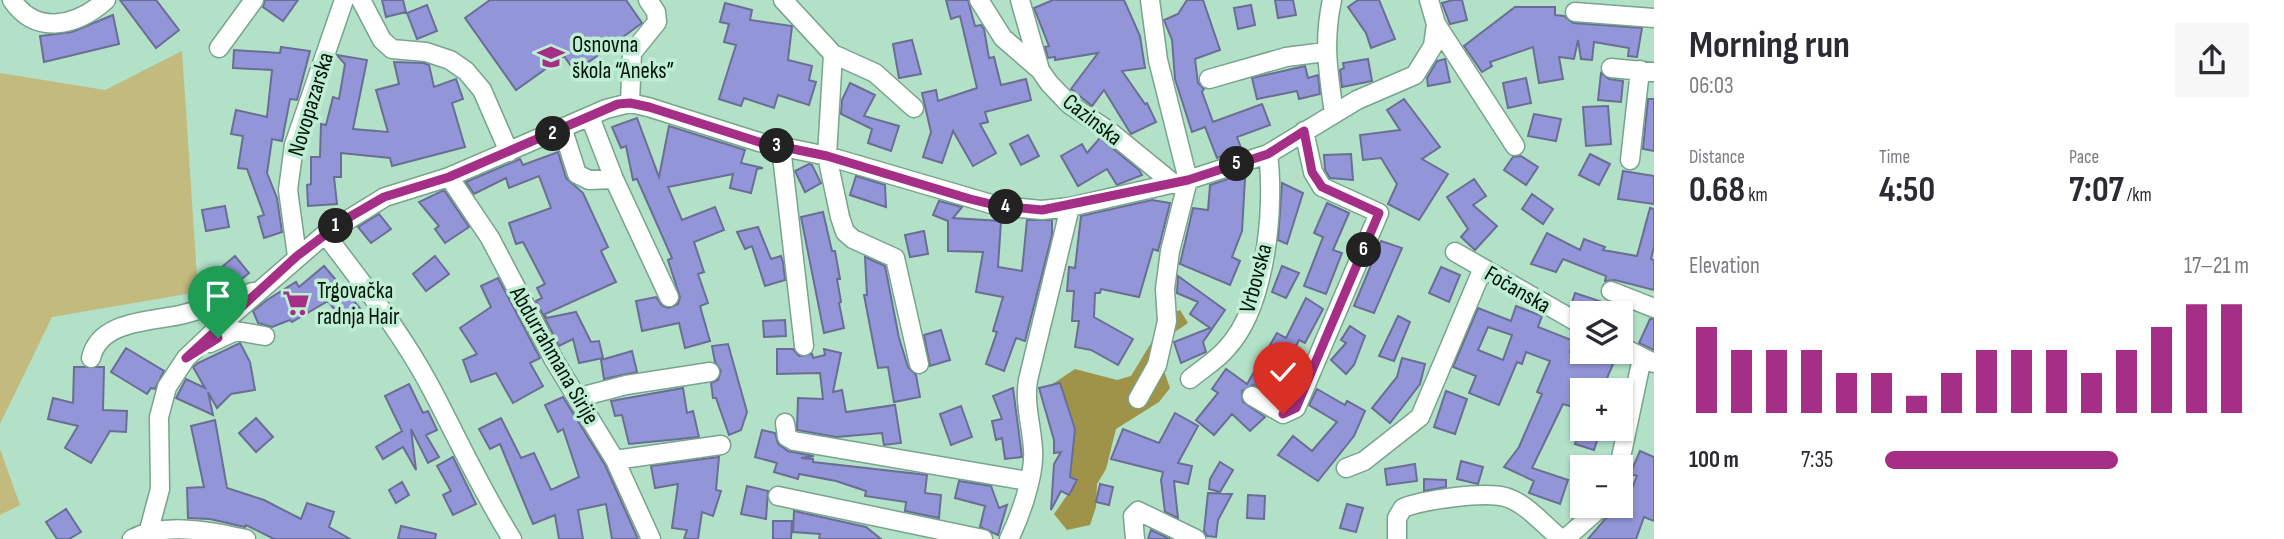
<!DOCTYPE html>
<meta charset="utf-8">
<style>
body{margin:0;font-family:"Sofia Sans Condensed",sans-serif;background:#f7f7f7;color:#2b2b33;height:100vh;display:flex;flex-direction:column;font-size:26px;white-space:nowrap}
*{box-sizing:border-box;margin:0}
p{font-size:23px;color:#7c7c81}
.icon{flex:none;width:38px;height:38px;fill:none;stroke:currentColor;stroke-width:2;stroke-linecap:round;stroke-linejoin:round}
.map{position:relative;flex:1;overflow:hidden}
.details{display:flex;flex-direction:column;background:#fff;width:630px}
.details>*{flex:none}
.tools{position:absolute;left:1570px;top:301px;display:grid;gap:14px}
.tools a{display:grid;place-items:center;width:63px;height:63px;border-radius:0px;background:#fff;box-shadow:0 2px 5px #0004;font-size:35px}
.pin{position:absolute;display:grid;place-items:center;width:60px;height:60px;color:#fff;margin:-72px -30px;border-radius:50% 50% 50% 0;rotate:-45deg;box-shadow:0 0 7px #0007}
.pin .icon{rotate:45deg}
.km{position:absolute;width:35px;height:35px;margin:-18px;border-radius:50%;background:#222;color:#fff;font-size:19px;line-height:35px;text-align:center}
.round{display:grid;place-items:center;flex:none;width:74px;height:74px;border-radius:0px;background:#f7f7f7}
.head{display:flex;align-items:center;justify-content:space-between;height:119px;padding:0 35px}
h1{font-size:38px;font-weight:700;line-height:52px}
.stats{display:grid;grid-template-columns:repeat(3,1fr);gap:10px;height:119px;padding:7px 35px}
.stats div{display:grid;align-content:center}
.stats b{font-size:35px;font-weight:700}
.stats small{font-size:19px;font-weight:400}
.stats p{font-size:19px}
.chart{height:196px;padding:14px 35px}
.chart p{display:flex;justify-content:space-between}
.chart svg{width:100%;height:126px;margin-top:7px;stroke:#a52e86;stroke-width:6}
ul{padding:0 35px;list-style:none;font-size:23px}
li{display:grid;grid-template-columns:112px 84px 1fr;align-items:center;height:52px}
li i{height:18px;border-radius:9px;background:#a52e86}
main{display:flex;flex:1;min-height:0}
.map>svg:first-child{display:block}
</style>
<main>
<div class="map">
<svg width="1654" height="539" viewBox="0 0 1654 539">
<rect width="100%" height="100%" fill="#b2e1c7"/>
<!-- green -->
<path fill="#c3ba7e" d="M182,51L198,292L52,317L0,424V73L105,90Z
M0,449L20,505L0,515Z"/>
<!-- forest -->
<path fill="#9f934a" d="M1180,310L1188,323L1166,338L1157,351L1170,388L1159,402L1116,429L1106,469L1097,484L1096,507L1090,525L1067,530L1054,514L1068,494L1051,385L1075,369L1117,380L1131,376L1168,315Z"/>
<!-- building -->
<path fill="#9296d8" stroke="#6a6e94" stroke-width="2" fill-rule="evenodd" d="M120,0H156L179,30L156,48Z
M265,0H298L283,21L263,7Z
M382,0H403L406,12L386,17Z
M490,0H626L642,23L575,72L564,56L516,90L465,18Z
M946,0H968L975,26L981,25L984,29L989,58L994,57L1001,85L1026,79L1031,100L985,112L988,122L980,124L996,153L973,166L953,131L942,163L923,157L931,132L922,93L936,90L938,101L977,88L960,16L951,19Z
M1053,0H1124L1140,36L1145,68L1122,71L1145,104L1147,103L1156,122L1131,134L1104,90L1092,106L1071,89L1098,53L1055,60V57L1048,58L1045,47L1049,46L1034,8Z
M1187,0H1203L1220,50L1195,59L1198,83L1204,89L1202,92L1213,122L1262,104L1270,125L1237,137L1241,148L1217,158L1205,127L1192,132L1175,79L1172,40L1164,20L1178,14Z
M1275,0H1293L1296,15L1278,18Z
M1358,0H1379L1395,39L1371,48L1366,33L1348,7Z
M1453,0H1462L1467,20L1450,24L1442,3Z
M725,3L752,10L750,20L792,26L788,60L812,66L809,80L816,82L809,105L778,95L774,108L744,98L741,106L719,99L736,45L724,42L729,24L720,22Z
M427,5L437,31L417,39L407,13Z
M1251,5L1255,25L1238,29L1234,8Z
M1515,7H1555V15L1564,16L1573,23L1642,28L1637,57L1628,56L1629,48L1594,42L1592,60L1581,59L1578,40L1574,59L1559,57L1563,79L1539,83L1533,47L1490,62L1492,66L1482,72L1464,46Z
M113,15L119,44L44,62L40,36L72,32Z
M912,40L921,74L899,78L893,44Z
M281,47L310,51L297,100L290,99L282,141L272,139L267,173L277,198L282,232L264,238L258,217L264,215L247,169L238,168L243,136L231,134L236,110L267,117L272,70L233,68L234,50L280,53Z
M337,55L367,60L353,129L388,132L376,90L399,84L394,62L424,63L429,65L434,87L456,79L463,99L452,103L465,147L392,166L390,158L341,153V177H334L337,204L308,206L307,185L311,184V157H320L321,124L326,125L333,97L339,99L345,64Z
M1368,59L1372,81L1342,87L1340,70L1344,68L1343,63Z
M1445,59L1450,82L1428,86L1427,78L1437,61Z
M1305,66L1308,78L1318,75L1320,94L1299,99L1297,91L1257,99L1252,78Z
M1601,73L1609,79L1623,81L1621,102L1598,100Z
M1526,78L1531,103L1508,108L1503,83Z
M850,83L875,95L864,116L899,126L891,151L868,143L872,129L841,114L842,100Z
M1404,99L1440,147L1422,159L1448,174L1419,220L1388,204L1397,184L1381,158L1363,160L1360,135L1400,130L1387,110Z
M1648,99H1654V151L1643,149Z
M1608,106L1611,144L1586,146L1583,107Z
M1534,114L1561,119L1556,141L1528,136Z
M637,118L659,177L669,126L745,150L741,163L763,168L757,169L751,193L730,188L733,174L668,187L682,220L715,207L724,230L694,242L704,272L698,274L708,303L700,306L710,341L685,348L679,323L642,331L636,301L656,297L662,306L669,308L678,304L680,297L668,260L672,258L637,179L633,180L626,146L621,148L612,127Z
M1028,135L1039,156L1021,165L1010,144Z
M1100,138L1139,170L1142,175L1117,185L1107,169L1078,186L1061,156L1082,144L1087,153Z
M558,152L566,178L583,193L608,247L601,251L616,282L545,314L546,318L576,312L591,342L599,341L603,358L579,363L573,339L559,346L536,301L542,298L537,288L545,284L523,242L516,244L509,223L551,208L539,176L509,188L506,178L474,194L466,182L520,159L523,165Z
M1351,154L1353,180L1330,178L1325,170L1324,155Z
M1590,154L1610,164L1599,185L1579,175Z
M1521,156L1538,167L1526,185L1504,170L1513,157Z
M809,164L812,165L821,183L805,192L795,171Z
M1623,171L1654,176V204L1618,199Z
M856,176L885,185L886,207L850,195Z
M1231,178L1245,179L1242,231L1232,257L1240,261L1230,285L1180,264L1193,208L1208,210L1210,185Z
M1474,179L1486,196L1473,205L1497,226L1475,250L1461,237L1468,229L1447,197Z
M1282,183L1303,193L1287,244L1278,240Z
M444,190L469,227L445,243L435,229L439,226L419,202Z
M1532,194L1553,209L1543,224L1522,209Z
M1152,200L1170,203L1158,251L1153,249L1139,297L1101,289L1100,293H1095L1094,317L1133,339L1118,365L1091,350L1075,347L1079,321H1072L1074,291H1067L1069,267L1075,268L1081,216Z
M939,201L962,207L953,218L1001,221L998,267L1022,271L1027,220H1052V235L1025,341L1016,338L1004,371L986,364L997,332L993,331L1003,297L976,292L983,252L948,251V221L933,215Z
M1327,203L1349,213L1333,250L1342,253L1326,294L1304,286L1323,237L1314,233Z
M225,206L229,227L206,231L202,210Z
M1650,208L1654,209V247L1651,259L1654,260V290L1615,280L1605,281L1606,276L1563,259L1556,272L1531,264L1547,233L1580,250L1584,239L1605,247L1603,250L1637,256Z
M823,212L832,251H835L840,279H837L841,302L839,303L844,328L824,333L801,217Z
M379,214L391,229L371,243L358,227Z
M758,227L771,259L781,256L783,262L785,280L765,286L752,246L745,249L737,232Z
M924,231L928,254L910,257L905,235Z
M1381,241L1402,248L1374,313L1354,306Z
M235,256L249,273L232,287L222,291L210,277Z
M435,256L449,274L426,291L413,274Z
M865,257L885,266L899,338L908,367L916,375L920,397L894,402L888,367L878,368L864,295H867Z
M324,266L365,314L348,327L328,301L292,322L290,320L272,327L258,323L253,311L267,300L296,282L299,287Z
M1282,266L1299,273L1286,298L1272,292Z
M1441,267L1460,275L1449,302L1429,293Z
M1178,276L1225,310L1203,342L1206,352L1181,363L1174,342L1210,328L1190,314L1198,302L1177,293Z
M498,278L540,358L530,363L543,386L513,403L496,373L471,382L463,360L477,354L460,328L491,307L481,286Z
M1575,293L1629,311V313H1584L1571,305Z
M1306,298L1323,309L1305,343L1299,340L1280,379L1283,381L1273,395L1253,385L1242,391L1243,402L1265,417L1250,431L1232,414L1214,435L1196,420L1218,393L1212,389L1226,369L1247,384L1277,333L1286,338Z
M1516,306L1542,316L1538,327L1574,341L1570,352H1603L1616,357L1602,390H1582V410L1563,404L1532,468L1568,480L1560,504L1529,493L1534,481L1504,467L1519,447L1542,394L1537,392L1550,361L1526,352L1522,364L1517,362L1499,405L1469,393L1476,376L1453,367L1478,308L1511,321ZM1488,327L1512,335L1503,360L1478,350Z
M1398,316L1410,322L1394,361L1379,356Z
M1650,319H1654V350L1639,343Z
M785,320L786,336L764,337L763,321Z
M1350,326L1365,336L1354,365L1346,374L1331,360L1346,343L1341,340Z
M941,330L950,360L930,366L924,335Z
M240,343L250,362L255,390L231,394L217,408L208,392L213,415L176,398L186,379L205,388L193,367L198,363Z
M728,344L747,412L741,430L729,435L716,398H713L711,383L718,380L721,371L715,362L712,346Z
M126,348L164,371L155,389L151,388L147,394L111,372Z
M777,349H793L799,356L812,354L813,358L825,355L824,349L841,353L833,392L842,390L846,412L895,405L901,443L884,445L882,433L836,437L797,430L798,398L823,399L820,373L777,374Z
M632,351L637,372L604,379L601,360Z
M1402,358L1425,364L1420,384L1390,423L1372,408L1397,377Z
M74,367H104L103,410L127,411L126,432L110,431L91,463L65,448L78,426L48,419L53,398L73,403Z
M1060,383L1075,429L1070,477L1077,480L1069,495L1061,491L1051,510L1054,464L1061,452L1054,453V440L1039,388Z
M409,384L423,413L428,411L437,430L426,435L439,457L428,463L411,429L416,470L403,447L383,459L376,447L402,431L385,396Z
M683,388L687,413L693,411L699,437L629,444L622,415L615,416L611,401Z
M1013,388L1022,457L1005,459L1002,438L996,440L992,421L1002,419L993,396Z
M1317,389L1345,405L1347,401L1365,411L1354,436L1318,481L1278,455L1293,436L1312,451L1337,422L1309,405Z
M1446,391L1467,399L1455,434L1434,427Z
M563,397L605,465L638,539H612L606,504L578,510L583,539H559L555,515L533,524L500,444L490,449L479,429L501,418L521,458L534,453L551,490L579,477L563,429L558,432L545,405Z
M961,406L972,437L951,445L940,414Z
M1175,413L1198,426L1178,463L1192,466L1188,484L1174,481L1178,518L1165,512L1161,480L1163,472L1111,459L1123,429L1159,443Z
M256,418L273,437L256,452L239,433Z
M215,420L227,488L264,500L301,519L307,503L334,512L329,527L350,539H274L246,525L245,527L210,519L188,518L187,488L204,487L191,426Z
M1580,429H1601L1594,450L1575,444Z
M762,430L775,433L778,444L788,451L814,456L801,458L813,459V462L927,475L925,493L941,495L939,518L905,511L906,502L865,496L866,491L836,481L799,474L798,479L774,472L777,463L755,457Z
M1640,451L1654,457V521L1644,517L1636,539H1588L1613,510L1622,513L1637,476L1630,474Z
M453,457L476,504L453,515L443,495L451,491L437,466Z
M719,457L716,490L721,491L713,516L702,512L698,539H684L687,530L672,528L678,484L655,488L651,466Z
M1461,461L1483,467L1478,484L1457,479Z
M1220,462L1233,470L1220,492L1209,489L1210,479Z
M1415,464L1417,481L1387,485L1385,469Z
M1424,479L1446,480V487L1424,491Z
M959,481L991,486L999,508L1007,505L998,535L980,527L985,506L955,498Z
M402,482L409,495L396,503L389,490Z
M1100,484L1113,487L1109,505L1096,502Z
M747,486L768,491L766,519L741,514Z
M1208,493L1232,494L1218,520L1216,537L1207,536L1204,531Z
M1248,495L1265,496L1264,519L1247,518Z
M1347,504L1363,508L1356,532L1340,528Z
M66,509L81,532L69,539H57L46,522Z
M794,511L866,527L881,539H819L820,534L793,532Z
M773,521H792L791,539H773Z
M401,526L436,534L435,539H398Z
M1151,530L1170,539H1148Z"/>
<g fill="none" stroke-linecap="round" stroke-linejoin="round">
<defs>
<path id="minor" d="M12,0C36,36 77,26 106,0
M361,0L382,40L392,49L426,52L450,60L466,71L482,90L509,152
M783,0L833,54L827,156L840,217L845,232L853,239L895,258L919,364
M979,0L1003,38L1040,70
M1020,0L1040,70L1049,83L1069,104L1109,131L1174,184
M1332,0C1323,42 1328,71 1334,113
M1575,12L1654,18
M1436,24L1515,146
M219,48L254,0
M833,54L875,73L914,108
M1611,68L1654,72
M1209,79L1286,57L1325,52
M630,103L632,53L657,22L656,12L648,0
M590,117L614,179L669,297
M563,130L577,174L589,180L614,179
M781,147L804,346
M1630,160L1640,70
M449,177L490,238L554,360L615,460L651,539
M325,234C362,283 402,333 431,388C458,439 481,490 512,539
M1455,252L1582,325
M297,256L288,190L294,145L344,0
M1611,291L1654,308
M210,343L236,331L265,336
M1620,346L1654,363
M91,358C100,319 153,322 184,314C207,308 230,300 253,292
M1190,379C1202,369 1217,360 1227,348C1266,306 1275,208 1268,154
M1252,396L1283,414L1296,408L1379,213L1322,187L1313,172L1304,131
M580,397L626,385L710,372
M1138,399L1157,365L1167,321L1165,289L1170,251L1188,180L1158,60L1150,0
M785,423L787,437L794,441L1028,481
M615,460L721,445
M1619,467L1642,358
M1346,468L1364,461L1420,417L1483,268
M778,496L983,539
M149,530L160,489L159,417L167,387L186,358L225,321L325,234L385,197L449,177L606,109L630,103L648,107L759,142L827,156L998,206L1042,210L1070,207L1188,180L1268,154L1357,100L1415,75L1433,46L1436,24L1429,0
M132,539C164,522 211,531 246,539
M1009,539C1020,517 1035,475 1033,450C1032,427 1024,404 1028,380L1070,207
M1135,539L1133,516L1138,511L1196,539
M1397,539V518L1403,508C1423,500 1484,491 1505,497C1525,502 1545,526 1561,539
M1565,539L1602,506"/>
</defs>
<!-- minor casing -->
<use href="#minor" stroke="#77a48c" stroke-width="21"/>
<!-- minor -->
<use href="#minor" stroke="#fff" stroke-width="18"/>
</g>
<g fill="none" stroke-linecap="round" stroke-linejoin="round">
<defs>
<path id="route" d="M218,338L186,358L297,256L346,219L384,197L449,177L618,104L630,103L649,107L759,142L827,156L970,199L999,206L1042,210L1188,180L1268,154L1304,131L1312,172L1322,187L1379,213L1296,408L1283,414"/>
</defs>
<!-- route casing -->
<use href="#route" stroke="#fff" stroke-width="14"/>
<!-- route -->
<use href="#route" stroke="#a52e86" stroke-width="9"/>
</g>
<!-- icons -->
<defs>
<symbol id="school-bare" viewBox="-9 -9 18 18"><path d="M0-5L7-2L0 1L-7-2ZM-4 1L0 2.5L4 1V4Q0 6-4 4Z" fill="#a52e86" stroke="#bfeed4" stroke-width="2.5" paint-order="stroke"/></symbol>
<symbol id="supermarket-bare" viewBox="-9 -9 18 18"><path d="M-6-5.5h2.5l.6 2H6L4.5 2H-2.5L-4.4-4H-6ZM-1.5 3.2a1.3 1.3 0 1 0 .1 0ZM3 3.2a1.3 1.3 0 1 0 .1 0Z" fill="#a52e86" stroke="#bfeed4" stroke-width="2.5" paint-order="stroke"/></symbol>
</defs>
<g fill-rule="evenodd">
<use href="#school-bare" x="532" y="38" width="38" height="38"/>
<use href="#supermarket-bare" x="277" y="284" width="38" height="38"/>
</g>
<g text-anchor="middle" stroke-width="7" stroke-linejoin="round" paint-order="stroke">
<!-- poi labels -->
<g font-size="23" fill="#03140b" stroke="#bfeed4" text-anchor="start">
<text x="572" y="52">Osnovna<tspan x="572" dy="26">škola “Aneks”</tspan></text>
<text x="317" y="298">Trgovačka<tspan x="317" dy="26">radnja Hair</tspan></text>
</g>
<!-- street labels -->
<g font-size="23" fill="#03140b" stroke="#bfeed4">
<text transform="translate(310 104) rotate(-73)" y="8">Novopazarska</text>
<text transform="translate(1093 119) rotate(38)" y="8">Cazinska</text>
<text transform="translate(1255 278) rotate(-75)" y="8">Vrbovska</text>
<text transform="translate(1518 289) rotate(30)" y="8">Fočanska</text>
<text transform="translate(555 355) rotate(60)" y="8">Abdurrahmana Sirije</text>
</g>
</g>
</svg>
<div class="tools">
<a><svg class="icon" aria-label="layers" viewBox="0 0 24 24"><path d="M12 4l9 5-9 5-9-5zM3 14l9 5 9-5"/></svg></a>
<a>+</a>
<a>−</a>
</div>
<div class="pin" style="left:218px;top:338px;background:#1e9e55"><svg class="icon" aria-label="arrive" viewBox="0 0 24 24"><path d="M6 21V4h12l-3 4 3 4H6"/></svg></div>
<div class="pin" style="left:1283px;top:414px;background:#d93025"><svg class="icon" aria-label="check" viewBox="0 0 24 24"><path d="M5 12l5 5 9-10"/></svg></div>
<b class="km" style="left:336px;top:226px">1</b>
<b class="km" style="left:553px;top:134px">2</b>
<b class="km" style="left:777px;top:146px">3</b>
<b class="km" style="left:1006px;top:207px">4</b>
<b class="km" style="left:1237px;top:164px">5</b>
<b class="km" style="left:1364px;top:250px">6</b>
</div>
<section class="details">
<div class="head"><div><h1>Morning run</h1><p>06:03</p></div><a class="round"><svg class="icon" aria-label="share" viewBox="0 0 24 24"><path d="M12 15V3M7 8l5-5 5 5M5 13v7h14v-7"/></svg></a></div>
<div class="stats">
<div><p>Distance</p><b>0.68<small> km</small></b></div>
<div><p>Time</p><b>4:50</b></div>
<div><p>Pace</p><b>7:07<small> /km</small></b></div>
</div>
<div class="chart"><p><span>Elevation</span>17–21 m</p>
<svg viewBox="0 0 160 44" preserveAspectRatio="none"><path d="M5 44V14M15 44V22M25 44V22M35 44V22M45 44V30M55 44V30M65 44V38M75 44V30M85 44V22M95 44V22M105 44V22M115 44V30M125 44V22M135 44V14M145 44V6M155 44V6"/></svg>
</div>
<ul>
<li><b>100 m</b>7:35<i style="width:64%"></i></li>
</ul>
</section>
</main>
